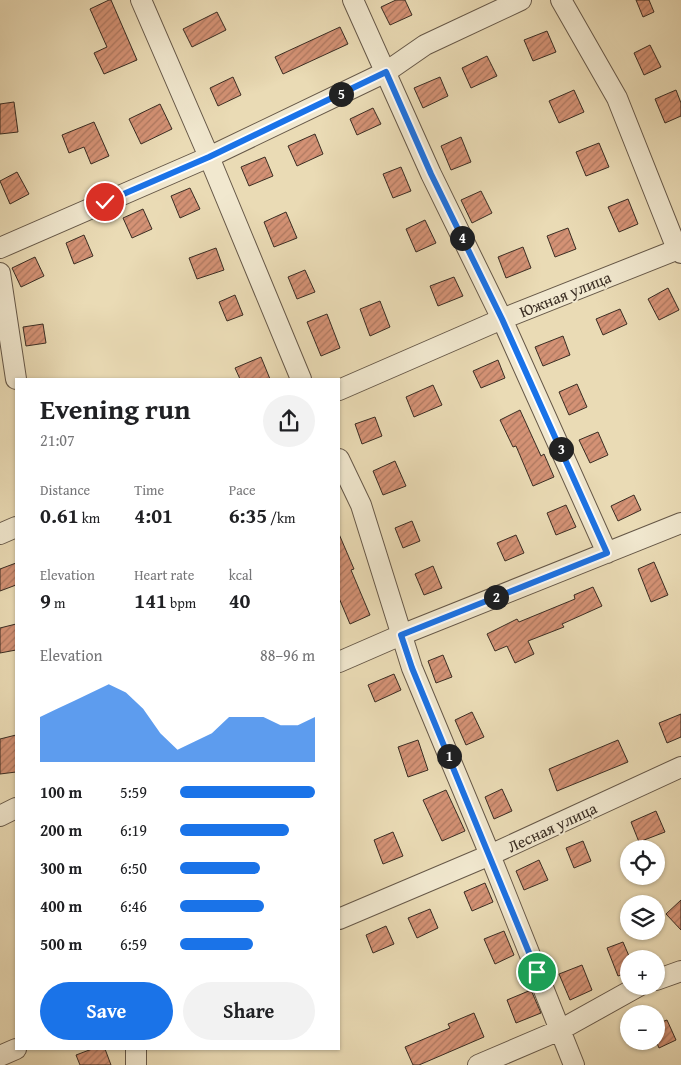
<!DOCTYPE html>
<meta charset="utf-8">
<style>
body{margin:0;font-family:"Gentium Book Plus",serif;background:#f2f2f2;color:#202124;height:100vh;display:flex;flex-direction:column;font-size:19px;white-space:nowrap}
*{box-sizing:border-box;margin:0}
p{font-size:16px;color:#757577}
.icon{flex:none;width:28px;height:28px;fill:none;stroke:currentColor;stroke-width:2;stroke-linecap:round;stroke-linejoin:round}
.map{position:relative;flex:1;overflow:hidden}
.drawer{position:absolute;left:15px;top:378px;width:325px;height:672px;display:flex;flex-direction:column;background:#fff;border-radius:0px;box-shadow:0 1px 4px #0004}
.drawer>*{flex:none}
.buttons{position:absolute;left:620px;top:840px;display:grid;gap:10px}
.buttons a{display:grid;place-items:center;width:45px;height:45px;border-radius:50%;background:#fff;box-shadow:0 1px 4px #0004;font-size:25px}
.pin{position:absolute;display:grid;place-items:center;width:42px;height:42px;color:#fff;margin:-21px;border:2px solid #fff;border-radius:50%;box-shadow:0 1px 5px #0007}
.km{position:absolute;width:25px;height:25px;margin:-12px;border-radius:50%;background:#222;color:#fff;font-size:14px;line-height:25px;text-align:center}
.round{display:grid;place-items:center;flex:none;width:52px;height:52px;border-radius:26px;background:#f2f2f2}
.summary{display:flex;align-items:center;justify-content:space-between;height:85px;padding:0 25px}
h1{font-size:28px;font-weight:600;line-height:38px}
.stats{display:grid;grid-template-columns:repeat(3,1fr);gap:8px;height:85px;padding:5px 25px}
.stats div{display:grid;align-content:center}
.stats b{font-size:21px;font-weight:600}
.stats small{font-size:14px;font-weight:400}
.stats p{font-size:14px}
.chart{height:140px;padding:10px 25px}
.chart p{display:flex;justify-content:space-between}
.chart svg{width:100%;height:90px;margin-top:5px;fill:#1a73e8;opacity:.7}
.action{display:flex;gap:10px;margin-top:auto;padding:10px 25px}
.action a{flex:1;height:58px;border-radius:30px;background:#1a73e8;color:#fff;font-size:20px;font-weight:600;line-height:58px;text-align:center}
.action a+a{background:#f2f2f2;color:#202124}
ul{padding:0 25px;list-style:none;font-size:16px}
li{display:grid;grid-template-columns:80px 60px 1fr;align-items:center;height:38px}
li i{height:12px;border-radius:6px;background:#1a73e8}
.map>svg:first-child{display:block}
</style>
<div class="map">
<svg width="681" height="1065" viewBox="0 0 681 1065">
<defs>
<pattern id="building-hatch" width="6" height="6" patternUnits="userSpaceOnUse" patternTransform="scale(1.25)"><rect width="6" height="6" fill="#d49275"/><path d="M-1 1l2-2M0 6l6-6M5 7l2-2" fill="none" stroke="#ad7860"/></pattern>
</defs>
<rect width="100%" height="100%" fill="#eadbb5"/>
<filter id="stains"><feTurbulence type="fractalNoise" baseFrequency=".004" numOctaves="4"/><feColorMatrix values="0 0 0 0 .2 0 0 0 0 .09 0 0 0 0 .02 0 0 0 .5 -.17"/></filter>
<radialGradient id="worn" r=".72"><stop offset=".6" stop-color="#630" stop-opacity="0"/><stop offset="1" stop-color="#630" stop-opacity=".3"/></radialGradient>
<!-- building -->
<path fill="url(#building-hatch)" stroke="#3a2d23" d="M109,0H111L137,60L104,74L94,53L107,47L90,9Z
M396,0H405L412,15L390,25L381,7Z
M636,0H649L654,12L643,17Z
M217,12L226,30L192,47L183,29Z
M340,27L348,44L283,74L275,57Z
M547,31L556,52L533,61L524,40Z
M650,45L661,67L644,75L634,53Z
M487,56L497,76L471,88L462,68Z
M233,77L241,95L218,106L210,88Z
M440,77L448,96L423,108L414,88Z
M574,90L584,112L559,123L549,101Z
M676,90L681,103V116L665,123L655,99Z
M14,102L18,132L0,134V104Z
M160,104L172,129L141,144L129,119Z
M373,108L381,124L357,135L350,119Z
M94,122L109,156L91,164L84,147L69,153L62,135Z
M315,134L323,154L297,166L288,146Z
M461,137L471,162L451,170L441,146Z
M599,143L609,167L586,176L576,152Z
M265,157L273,176L249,186L241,167Z
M401,167L411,191L393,198L383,174Z
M17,172L29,194L10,204L0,181Z
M190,188L200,209L180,218L171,196Z
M481,191L492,213L472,223L461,200Z
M628,199L638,224L619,232L608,207Z
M143,209L152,229L132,238L123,218Z
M286,212L297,238L274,247L264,222Z
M425,220L436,243L416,252L406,229Z
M568,228L576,249L555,257L547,236Z
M84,235L93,256L74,264L66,243Z
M523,247L531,268L506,278L498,257Z
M216,248L224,270L197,279L189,258Z
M35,257L44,276L21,287L12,268Z
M305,270L315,292L297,299L288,277Z
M454,277L463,296L438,306L430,286Z
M668,288L679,310L659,320L648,299Z
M235,295L243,315L227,321L219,302Z
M380,301L390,327L370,336L360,309Z
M620,309L627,324L603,335L596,319Z
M327,314L340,348L321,356L307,322Z
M43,324L46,343L26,346L23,327Z
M563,336L570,355L543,366L535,347Z
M261,357L270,379H240L235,368Z
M498,360L505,378L481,388L473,371Z
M577,384L587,407L569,415L559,392Z
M433,385L442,405L414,417L406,397Z
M520,410L541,456L544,454L554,477L533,486L516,446L513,447L500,420Z
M375,417L382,436L362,444L355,424Z
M598,432L608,455L590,463L579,440Z
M395,461L406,486L383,495L373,471Z
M634,495L641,510L618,521L611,506Z
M566,505L576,527L556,535L547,513Z
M412,521L420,541L403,548L395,528Z
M339,534L354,569L351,570L370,615L350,624L339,598Z
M516,535L524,553L505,561L497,543Z
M654,562L668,595L651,602L638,569Z
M16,563V585L0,591V569Z
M433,566L442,588L424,595L415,574Z
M593,587L602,606L562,624L564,627L528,641L534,654L515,663L507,646L495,651L487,634L517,619L519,622L575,599L574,595Z
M16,624V650L0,653V628Z
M443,655L452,677L436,683L428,661Z
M394,674L401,690L375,702L368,685Z
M472,712L484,737L466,745L455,720Z
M681,714V737L667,743L659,723Z
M16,735V772L0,774V739Z
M418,740L428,770L408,777L398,747Z
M618,740L628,762L557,791L549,769Z
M502,789L512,811L494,819L485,797Z
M446,790L465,831L442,841L423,800Z
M656,811L665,832L639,842L631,822Z
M393,832L403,856L383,864L374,840Z
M583,841L591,861L574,868L566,848Z
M539,860L548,880L524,890L516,871Z
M485,883L493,902L472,911L464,892Z
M681,900V930L666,914Z
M430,909L438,928L417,938L408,918Z
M386,926L394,944L373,953L366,935Z
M504,931L514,955L495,964L484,939Z
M623,942L629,956V972L618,976L607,948Z
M582,965L592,990L570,1000L559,974Z
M531,990L541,1013L516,1023L507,1000Z
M474,1013L484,1037L419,1065H413L405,1047L450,1028L448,1024Z
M667,1020L676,1040L659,1048L656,1041V1024Z
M92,1049H105L111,1065H80L76,1055Z"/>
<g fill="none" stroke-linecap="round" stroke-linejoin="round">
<defs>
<path id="minor" d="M141,0L209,157L301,379
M353,0L431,174L502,319L607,553
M561,0L617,98L677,249L681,253
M0,248L209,157L386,72L425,45L521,0
M0,273L16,379
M339,390L502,319L681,248
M339,459L361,505L412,668L490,855L574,1065
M0,534L16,527
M339,662L401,635L681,523
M0,816L16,808
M339,919L490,855L681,767
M656,980L681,971
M136,1049V1065
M0,1056L16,1049
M478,1065L560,1030L639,986"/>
</defs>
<!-- minor casing -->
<use href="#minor" stroke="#665848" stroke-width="22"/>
<!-- minor -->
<use href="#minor" stroke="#f1e8cf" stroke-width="20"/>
</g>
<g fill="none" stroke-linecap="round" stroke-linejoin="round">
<defs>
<path id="route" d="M105,202L209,157L386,72L431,174L502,319L607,553L401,635L412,668L537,972"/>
</defs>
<!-- route casing -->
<use href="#route" stroke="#fff" stroke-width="10"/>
<!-- route -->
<use href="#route" stroke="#1a73e8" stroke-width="6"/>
</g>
<g text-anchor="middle" stroke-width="4" stroke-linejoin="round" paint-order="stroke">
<!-- street labels -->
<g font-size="16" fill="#3a2d23" stroke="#f1e8cf">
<text transform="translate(565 294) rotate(-22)" y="6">Южная улица</text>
<text transform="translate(552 827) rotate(-25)" y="6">Лесная улица</text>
</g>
</g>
<rect width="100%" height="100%" filter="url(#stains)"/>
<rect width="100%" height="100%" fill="url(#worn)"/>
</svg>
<div class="buttons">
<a><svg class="icon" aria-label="locate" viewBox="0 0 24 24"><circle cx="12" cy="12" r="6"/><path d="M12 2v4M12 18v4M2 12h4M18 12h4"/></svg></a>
<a><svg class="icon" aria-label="layers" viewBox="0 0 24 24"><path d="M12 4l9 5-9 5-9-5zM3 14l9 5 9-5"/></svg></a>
<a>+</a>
<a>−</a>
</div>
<div class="pin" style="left:537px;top:972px;background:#1e9e55"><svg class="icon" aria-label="arrive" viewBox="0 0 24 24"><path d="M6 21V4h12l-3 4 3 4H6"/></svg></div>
<div class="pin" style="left:105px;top:202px;background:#d93025"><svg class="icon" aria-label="check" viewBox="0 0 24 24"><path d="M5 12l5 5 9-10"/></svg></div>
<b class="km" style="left:449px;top:756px">1</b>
<b class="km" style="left:496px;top:597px">2</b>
<b class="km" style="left:561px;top:449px">3</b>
<b class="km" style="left:462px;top:238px">4</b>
<b class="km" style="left:341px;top:94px">5</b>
<section class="drawer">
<div class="summary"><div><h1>Evening run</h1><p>21:07</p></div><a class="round"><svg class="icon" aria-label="share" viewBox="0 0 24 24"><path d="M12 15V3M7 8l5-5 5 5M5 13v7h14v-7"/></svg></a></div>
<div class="stats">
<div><p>Distance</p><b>0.61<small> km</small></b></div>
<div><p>Time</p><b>4:01</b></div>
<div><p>Pace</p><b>6:35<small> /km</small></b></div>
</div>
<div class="stats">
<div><p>Elevation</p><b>9<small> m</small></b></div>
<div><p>Heart rate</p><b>141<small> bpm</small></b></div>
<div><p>kcal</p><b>40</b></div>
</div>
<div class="chart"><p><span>Elevation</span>88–96 m</p>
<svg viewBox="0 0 160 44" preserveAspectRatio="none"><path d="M0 44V22L10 18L20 14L30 10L40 6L50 10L60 18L70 30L80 38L90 34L100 30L110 22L120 22L130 22L140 26L150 26L160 22V44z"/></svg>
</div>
<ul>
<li><b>100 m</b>5:59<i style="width:100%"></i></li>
<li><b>200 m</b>6:19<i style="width:81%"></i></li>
<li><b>300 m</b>6:50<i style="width:59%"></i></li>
<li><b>400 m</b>6:46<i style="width:62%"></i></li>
<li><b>500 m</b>6:59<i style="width:54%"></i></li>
</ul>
<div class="action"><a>Save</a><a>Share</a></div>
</section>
</div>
